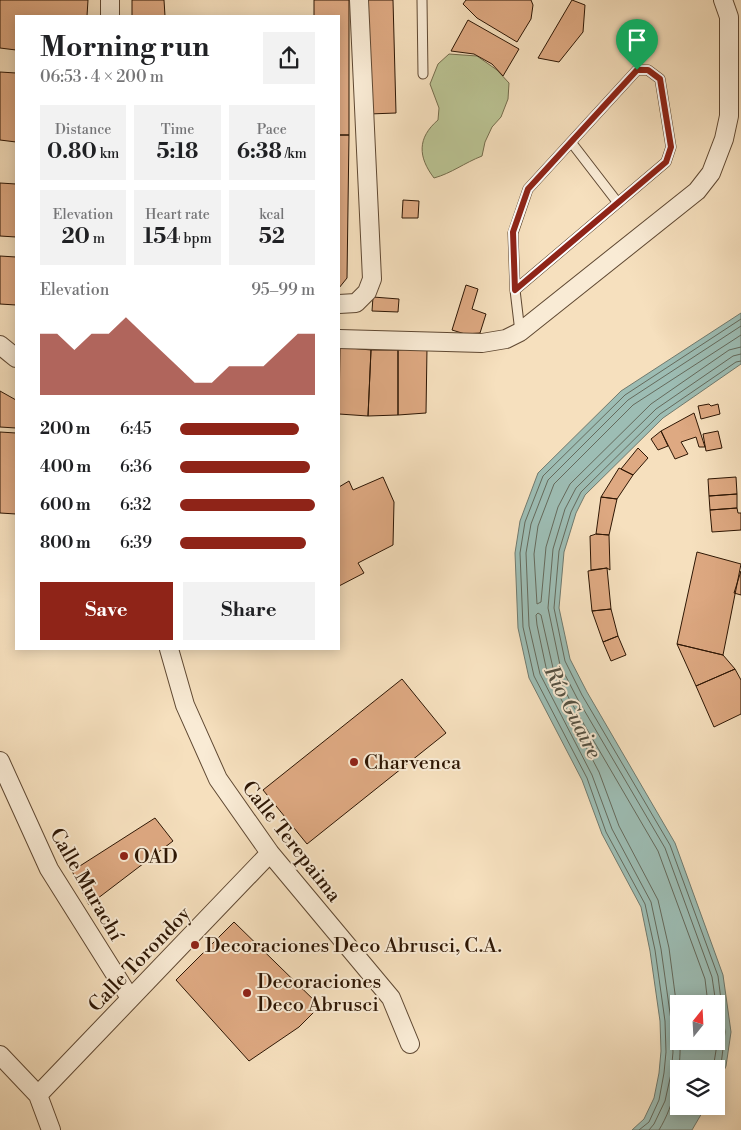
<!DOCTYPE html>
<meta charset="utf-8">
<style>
body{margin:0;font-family:"Libre Bodoni",serif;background:#f2f2f2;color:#202124;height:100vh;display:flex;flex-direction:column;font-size:19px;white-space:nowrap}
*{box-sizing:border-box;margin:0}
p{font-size:16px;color:#757577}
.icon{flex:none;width:28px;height:28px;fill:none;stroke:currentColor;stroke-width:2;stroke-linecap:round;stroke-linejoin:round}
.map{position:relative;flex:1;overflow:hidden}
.drawer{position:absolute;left:15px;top:15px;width:325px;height:635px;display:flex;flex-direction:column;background:#fff;border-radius:0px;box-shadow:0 2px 12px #0003}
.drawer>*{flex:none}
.needle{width:32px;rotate:18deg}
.tools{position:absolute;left:670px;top:995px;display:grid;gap:10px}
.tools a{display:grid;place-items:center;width:55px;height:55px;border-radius:0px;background:#fff;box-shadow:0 2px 12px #0003;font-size:25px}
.pin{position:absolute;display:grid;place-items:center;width:42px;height:42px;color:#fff;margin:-51px -21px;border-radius:50% 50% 50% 0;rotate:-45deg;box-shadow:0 0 5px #0007}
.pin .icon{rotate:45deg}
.round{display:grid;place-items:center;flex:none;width:52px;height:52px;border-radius:0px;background:#f2f2f2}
.overview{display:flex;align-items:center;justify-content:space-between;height:85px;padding:0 25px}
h1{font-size:28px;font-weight:800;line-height:38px}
.figures{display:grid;grid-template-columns:repeat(3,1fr);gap:8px;height:85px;padding:5px 25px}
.figures div{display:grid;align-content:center;border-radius:0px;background:#f2f2f2;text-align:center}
.figures b{font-size:21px;font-weight:800}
.figures small{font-size:14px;font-weight:400}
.figures p{font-size:14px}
.chart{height:140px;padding:10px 25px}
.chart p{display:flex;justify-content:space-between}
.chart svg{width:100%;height:90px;margin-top:5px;fill:#8f2418;opacity:.7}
.action{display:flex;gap:10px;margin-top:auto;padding:10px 25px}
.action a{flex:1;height:58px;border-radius:0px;background:#8f2418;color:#fff;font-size:20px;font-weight:800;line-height:58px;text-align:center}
.action a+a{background:#f2f2f2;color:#202124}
ul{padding:0 25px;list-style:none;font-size:16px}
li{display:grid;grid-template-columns:80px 60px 1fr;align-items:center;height:38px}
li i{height:12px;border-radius:6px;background:#8f2418}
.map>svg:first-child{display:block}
</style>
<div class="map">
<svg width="741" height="1130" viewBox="0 0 741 1130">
<rect width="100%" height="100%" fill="#f6e0be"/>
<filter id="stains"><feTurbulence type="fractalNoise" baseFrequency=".004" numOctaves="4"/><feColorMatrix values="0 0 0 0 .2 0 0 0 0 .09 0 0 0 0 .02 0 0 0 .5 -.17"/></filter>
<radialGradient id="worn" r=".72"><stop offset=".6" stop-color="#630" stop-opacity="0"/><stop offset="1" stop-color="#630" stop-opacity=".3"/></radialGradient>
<!-- green -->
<path fill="#bac393" stroke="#746c4c" d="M449,54L477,56L497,70L509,83L508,99L501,117L492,127L485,142L482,156C464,163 452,173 434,178C418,157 417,138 438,120L439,108L430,84L438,64Z"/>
<!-- water -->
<path fill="#9dbdb4" stroke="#707a6e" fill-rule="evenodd" d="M741,313V364L663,418L585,495L576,513L564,552L559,608L570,659L587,692L675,843L723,975L731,1032L726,1066L716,1089V1069H679V1106H706L692,1130H632L644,1119L654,1098L659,1073L661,1051L660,1021L650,951L641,907L602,834L582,780L529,678L518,628L515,553L520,521L538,473L621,391ZM679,1004H716V1041H679Z"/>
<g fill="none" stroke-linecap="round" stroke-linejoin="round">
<!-- shore -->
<path stroke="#656a5c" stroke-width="1" d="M741,335L633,405L554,484L538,526L534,554L537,604L541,602L546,547L558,507L570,484L651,404L729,350L741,347
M716,1004L712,977L665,848L577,698L560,665L548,608L553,549L565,509L576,488L656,409L733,356L741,354
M679,1024L669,948L658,900L619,826L599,772L547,672L537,625L536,615L538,613L541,615L553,668L571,702L658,851L705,979L708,1004
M713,1069L719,1032L716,1009
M716,1076L721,1065L725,1032L718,976L670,845L582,695L565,661L554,608L559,551L571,512L581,492L660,414L736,362L741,361
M639,1130L649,1122L659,1100L664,1073L666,1052L665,1021L655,950L645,904L606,832L587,778L534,676L523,627L520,553L525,522L543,476L625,395L741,319
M649,1130L654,1124L665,1101L671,1074L673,1052L671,1020L661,949L651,902L612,829L592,775L540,674L529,626L526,553L531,524L548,480L628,400L741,326
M659,1130C675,1104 681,1071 680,1041"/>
</g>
<!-- building -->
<path fill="#dea982" stroke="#2d1604" d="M0,0H88L87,16H16V50L0,48Z
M132,0H164L165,16H132Z
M314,0H349V135H339V16H314Z
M366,0H393L396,113L369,114Z
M466,0H531L533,5L531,19L517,42L477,18L463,4Z
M572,0L585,5L583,32L559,62L538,58Z
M468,20L519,49L503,76L492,64L474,54L451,51Z
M0,72L16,73V142L0,140Z
M339,135H349L347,278L339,288Z
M0,183L16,184V237L0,236Z
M403,200L419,201L418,218H402Z
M0,256L16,257V305L0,304Z
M466,285L478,289L472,309L486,314L480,333L465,334L452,330Z
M373,297L399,299L398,312L372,311Z
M340,347L371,350L368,416L339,414Z
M427,348L426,413L398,415V350Z
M371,350H398V415L368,416Z
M0,391L16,400V428L0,427Z
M709,404L711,406L718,404L720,414L701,419L698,406Z
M694,413L705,447H699L696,437L681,442L688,454L675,459L661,431Z
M661,431L668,446L658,450L651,439Z
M718,431L722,448L706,451L703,434Z
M0,432L16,433V514L0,513Z
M638,448L648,458L633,475L621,469Z
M619,468L633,475L617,499L601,497Z
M383,477L394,502L393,545L358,563L364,573L339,586V487L349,481L353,490Z
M736,477L737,494L709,496L708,479Z
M737,494V508L710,510L709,496Z
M601,497L617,499L609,535L596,534Z
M737,508L738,513H741V530L712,532L710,510Z
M596,534L609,535L610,570L607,568L591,570L590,536Z
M697,552L741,564L723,655L677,644Z
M607,568L611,609L592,611L588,571Z
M741,571V595L734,593Z
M611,609L618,636L603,642L592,611Z
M618,636L626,655L611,661L603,642Z
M677,644L723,655L735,669L696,686Z
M735,669L741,680V714L714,727L696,686Z
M402,679L446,733L307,844L263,790Z
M155,818L173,841L89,905L72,871Z
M234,922L320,1006L299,1027L249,1061L176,980Z"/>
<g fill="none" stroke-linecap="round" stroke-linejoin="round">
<defs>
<path id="service" d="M422,0L423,74
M571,142L618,203
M515,290L666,162L671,147L660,79L648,70H637L528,189L513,233L515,290L520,332"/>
<path id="minor" d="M110,0V16
M339,304L356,303L367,292L372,279L359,0
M339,339L482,343L506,339L520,332L697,191L711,173L724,139L729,116V17L723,0
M0,345L16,358
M169,649L185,705L218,779L270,853L391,998L410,1044
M0,761L49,869L130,998
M0,1055L38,1095L51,1130
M38,1095L270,853"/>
</defs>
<!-- service casing -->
<use href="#service" stroke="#5f4832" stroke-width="11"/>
<!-- minor casing -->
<use href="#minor" stroke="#5f4832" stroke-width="20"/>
<!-- service -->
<use href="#service" stroke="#f9ebd5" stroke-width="9"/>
<!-- minor -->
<use href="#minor" stroke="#f9ebd5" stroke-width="18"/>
</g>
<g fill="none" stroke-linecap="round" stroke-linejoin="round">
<defs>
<path id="route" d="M637,70H648L660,79L671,147L666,162L515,290L513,232L528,189Z"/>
</defs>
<!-- route casing -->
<use href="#route" stroke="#fff" stroke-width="10"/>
<!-- route -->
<use href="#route" stroke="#8f2418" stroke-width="6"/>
</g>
<!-- markers -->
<g fill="#8f2418" stroke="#f9ebd5" stroke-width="2">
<circle cx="354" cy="762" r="5"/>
<circle cx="124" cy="856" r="5"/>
<circle cx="195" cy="945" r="5"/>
<circle cx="247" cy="993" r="5"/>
</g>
<g text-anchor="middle" stroke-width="4" stroke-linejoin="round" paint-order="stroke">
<!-- poi labels -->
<g font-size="20" fill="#2d1604" stroke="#f9ebd5" text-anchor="start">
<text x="364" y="769">Charvenca</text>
<text x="134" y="863">OAD</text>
<text x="205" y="952">Decoraciones Deco Abrusci, C.A.</text>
<text x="257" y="988">Decoraciones<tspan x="257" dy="23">Deco Abrusci</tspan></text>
</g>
<!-- street labels -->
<g font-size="20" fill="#2d1604" stroke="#f9ebd5">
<text transform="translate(292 841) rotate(52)" y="7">Calle Terepaima</text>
<text transform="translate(87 884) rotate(60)" y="7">Calle Murachí</text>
<text transform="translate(139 959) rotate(-46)" y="7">Calle Torondoy</text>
</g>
<!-- water labels -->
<g font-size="21" font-style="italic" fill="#545042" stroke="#f9ebd5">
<text transform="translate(573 712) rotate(63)" y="7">Río Guaire</text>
</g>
</g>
<rect width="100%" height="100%" filter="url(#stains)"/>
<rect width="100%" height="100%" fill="url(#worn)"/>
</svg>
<div class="tools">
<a><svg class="needle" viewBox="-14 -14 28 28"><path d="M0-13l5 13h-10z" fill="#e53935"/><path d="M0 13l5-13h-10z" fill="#757577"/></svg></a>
<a><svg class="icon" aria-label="layers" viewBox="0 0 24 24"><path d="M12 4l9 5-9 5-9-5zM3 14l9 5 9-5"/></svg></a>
</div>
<div class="pin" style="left:637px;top:70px;background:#1e9e55"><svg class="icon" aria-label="arrive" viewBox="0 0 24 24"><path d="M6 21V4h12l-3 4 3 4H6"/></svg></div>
<section class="drawer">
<div class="overview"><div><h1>Morning run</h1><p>06:53 · 4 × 200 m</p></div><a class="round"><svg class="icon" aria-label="share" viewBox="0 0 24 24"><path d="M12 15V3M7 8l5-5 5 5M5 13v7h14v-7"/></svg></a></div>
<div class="figures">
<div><p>Distance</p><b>0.80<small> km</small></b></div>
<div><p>Time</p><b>5:18</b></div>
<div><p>Pace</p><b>6:38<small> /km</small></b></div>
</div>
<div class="figures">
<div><p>Elevation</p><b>20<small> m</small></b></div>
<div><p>Heart rate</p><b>154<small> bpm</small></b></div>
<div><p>kcal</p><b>52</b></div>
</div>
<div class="chart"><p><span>Elevation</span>95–99 m</p>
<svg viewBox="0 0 160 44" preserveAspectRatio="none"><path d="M0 44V14L10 14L20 22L30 14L40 14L50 6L60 14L70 22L80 30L90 38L100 38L110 30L120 30L130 30L140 22L150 14L160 14V44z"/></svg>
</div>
<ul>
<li><b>200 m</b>6:45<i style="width:88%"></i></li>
<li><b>400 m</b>6:36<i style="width:96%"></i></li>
<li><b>600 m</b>6:32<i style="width:100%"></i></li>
<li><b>800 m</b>6:39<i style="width:93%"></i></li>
</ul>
<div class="action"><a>Save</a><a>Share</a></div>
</section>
</div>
